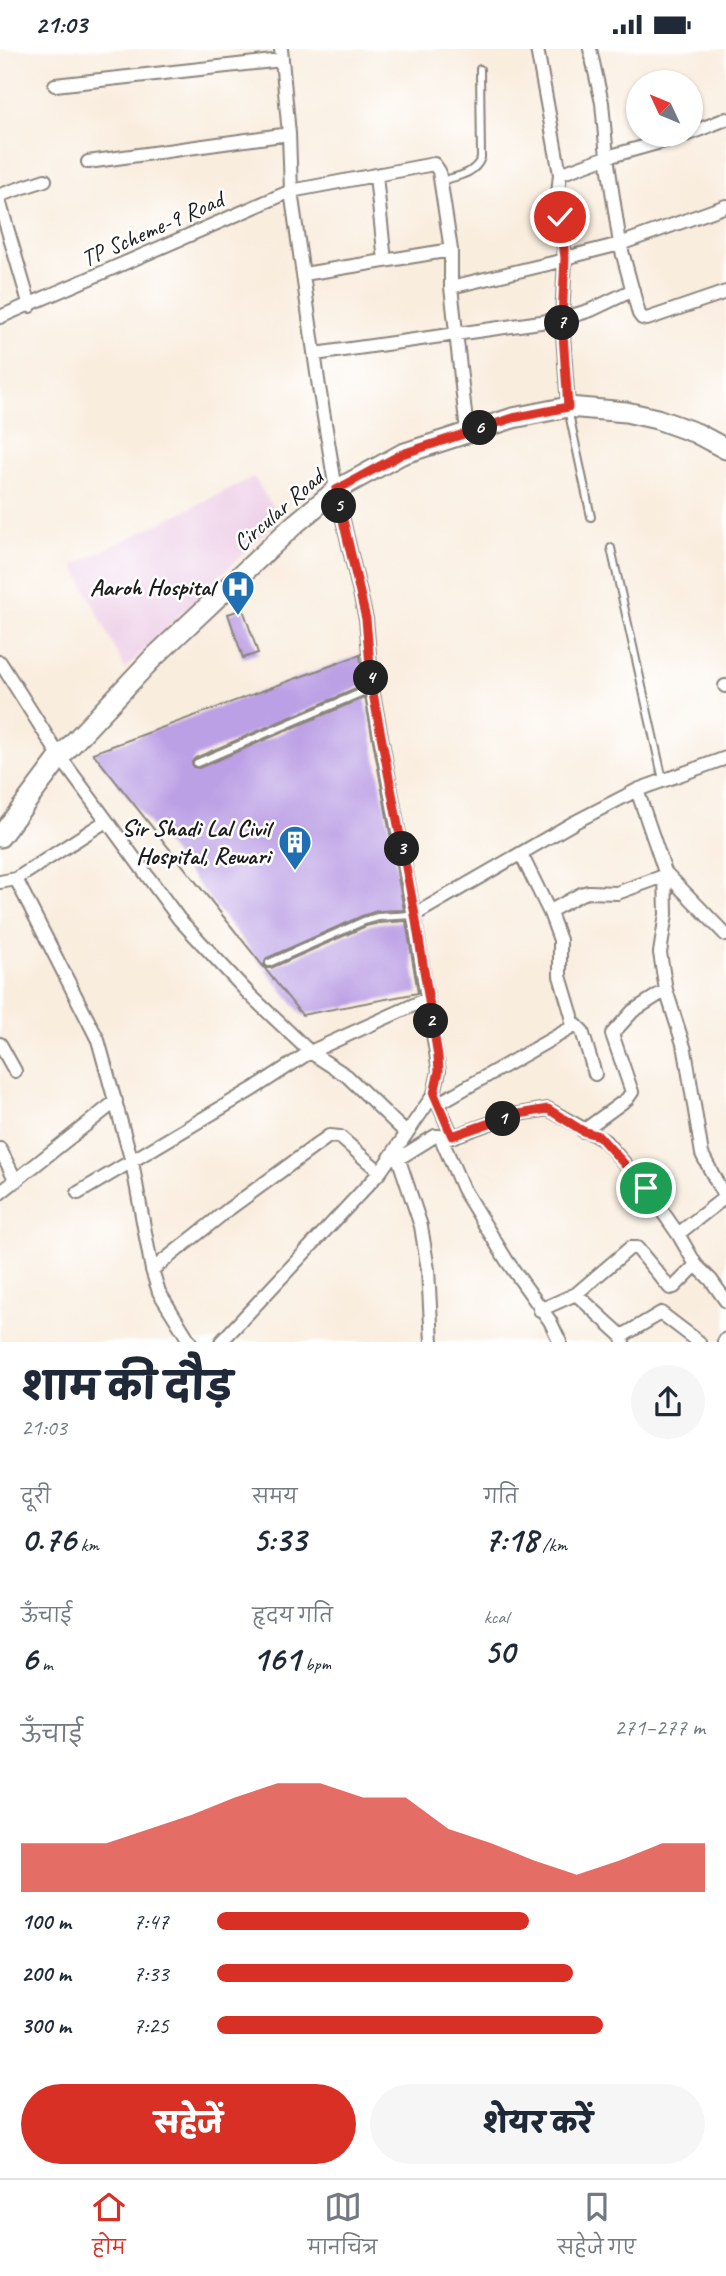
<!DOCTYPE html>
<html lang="hi">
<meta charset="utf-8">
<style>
body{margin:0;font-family:Caveat,"Playpen Sans Deva",sans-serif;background:#f6f6f7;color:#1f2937;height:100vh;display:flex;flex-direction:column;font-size:26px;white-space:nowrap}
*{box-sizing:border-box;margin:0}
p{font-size:23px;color:#747a83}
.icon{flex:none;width:38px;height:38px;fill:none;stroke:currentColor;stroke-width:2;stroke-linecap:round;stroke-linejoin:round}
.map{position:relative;height:1293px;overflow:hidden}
.sheet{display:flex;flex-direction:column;background:#fff;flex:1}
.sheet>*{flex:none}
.needle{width:46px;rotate:314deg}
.buttons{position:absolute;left:626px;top:21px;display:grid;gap:14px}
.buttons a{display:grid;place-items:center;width:77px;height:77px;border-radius:50%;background:#fff;box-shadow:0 2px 5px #0004;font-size:35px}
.pin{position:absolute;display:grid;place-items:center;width:60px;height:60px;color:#fff;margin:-30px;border:4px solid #fff;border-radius:50%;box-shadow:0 2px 7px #0007}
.km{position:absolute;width:35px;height:35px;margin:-18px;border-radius:50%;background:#222;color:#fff;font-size:19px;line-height:35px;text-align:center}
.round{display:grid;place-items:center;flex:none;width:74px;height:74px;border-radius:37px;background:#f6f6f7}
.summary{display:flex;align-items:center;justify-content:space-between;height:119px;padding:0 21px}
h1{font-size:38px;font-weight:800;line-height:52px}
.stats{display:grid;grid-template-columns:repeat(3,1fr);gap:10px;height:119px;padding:7px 21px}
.stats div{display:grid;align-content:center}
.stats b{font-size:35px;font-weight:800}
.stats small{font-size:19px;font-weight:400}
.stats p{font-size:19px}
.chart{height:196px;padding:14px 21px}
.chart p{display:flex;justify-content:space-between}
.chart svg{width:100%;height:126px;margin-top:7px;fill:#d93025;opacity:.7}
.button{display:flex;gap:14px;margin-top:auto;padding:14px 21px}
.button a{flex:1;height:80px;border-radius:42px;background:#d93025;color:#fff;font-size:28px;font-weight:800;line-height:80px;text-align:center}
.button a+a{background:#f6f6f7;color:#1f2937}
ul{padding:0 21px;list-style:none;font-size:23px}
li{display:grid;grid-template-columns:112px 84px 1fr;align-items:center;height:52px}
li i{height:18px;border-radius:9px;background:#d93025}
.status{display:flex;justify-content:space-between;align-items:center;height:49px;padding:0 35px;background:#fff;direction:ltr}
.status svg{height:19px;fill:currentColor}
.menu{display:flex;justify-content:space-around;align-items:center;height:98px;border-top:2px solid #e0e1e3;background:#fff;font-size:19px;color:#747a83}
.menu a{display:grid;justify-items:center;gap:4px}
.menu .selected{color:#d93025}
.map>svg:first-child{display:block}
</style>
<div class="status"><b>21:03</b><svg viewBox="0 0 49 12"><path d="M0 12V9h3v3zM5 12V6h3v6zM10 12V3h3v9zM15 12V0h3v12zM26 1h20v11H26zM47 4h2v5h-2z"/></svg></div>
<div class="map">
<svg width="726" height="1293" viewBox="0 0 726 1293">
<rect width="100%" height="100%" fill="#fff"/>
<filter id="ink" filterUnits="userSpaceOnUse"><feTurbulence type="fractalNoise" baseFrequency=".0143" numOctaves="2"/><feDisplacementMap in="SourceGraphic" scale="14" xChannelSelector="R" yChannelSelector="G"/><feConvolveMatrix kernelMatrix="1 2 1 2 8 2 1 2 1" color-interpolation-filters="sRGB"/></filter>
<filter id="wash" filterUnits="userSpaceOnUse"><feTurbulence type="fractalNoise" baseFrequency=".00686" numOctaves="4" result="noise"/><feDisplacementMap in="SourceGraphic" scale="28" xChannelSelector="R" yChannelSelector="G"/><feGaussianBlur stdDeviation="1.57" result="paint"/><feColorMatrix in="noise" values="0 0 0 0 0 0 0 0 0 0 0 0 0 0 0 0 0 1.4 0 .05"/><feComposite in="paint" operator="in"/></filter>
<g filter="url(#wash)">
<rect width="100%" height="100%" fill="#f9edde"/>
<!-- built -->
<path fill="#eed0e8" d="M254,428L279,469L125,620L74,516Z"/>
<g id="blocks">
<!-- building -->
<path fill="#bca0e5" d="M243,560L258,604L243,609L228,565Z
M360,606L363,637L195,709L192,713L193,718L199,719L365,648L404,861L377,862L362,867L267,909L264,916L266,919H271L366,877L379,874L406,872L418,944L302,966L93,704Z"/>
</g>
</g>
<g filter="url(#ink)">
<use href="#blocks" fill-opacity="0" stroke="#8a847d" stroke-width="2"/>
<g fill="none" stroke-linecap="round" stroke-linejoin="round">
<defs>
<path id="service" d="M441,132C457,127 474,126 481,109L480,20
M568,360L591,468
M611,499L663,731
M197,714L372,639
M269,914L364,872L378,868L414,866"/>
<path id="minor" d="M537,0L560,125L558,145L565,209L562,270L568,358
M590,0L602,54L607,108L620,195L639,265L642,269L647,270L726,243
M55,36L282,11
M691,84L726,70
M88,113L289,85
M560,125L607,108L686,86
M376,127L385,212
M0,146L45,131
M0,155L30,257
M565,209L620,195L726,157
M304,225L451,201
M451,238L565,211
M0,268L291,142L434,115L439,122L451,201V238L467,382
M315,305L562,270L591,261L633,241
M0,613L60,708L179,870L250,946L310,1003L347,1027L406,1084
M725,637H726
M637,741L665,823L726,886
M521,805L550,864
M665,823L666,865L660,904L666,941L685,1001L702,1105L726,1151
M16,830L98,991L132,1113L152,1221L159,1243L190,1293
M0,833L16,830L106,772
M414,866L575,773L637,741L726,709
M573,973L582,982L595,1025
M0,995L15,1022
M436,1049L452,1087
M439,1054L571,979L572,967L560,927V891L550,864L554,860L581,845L588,843L617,844L664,827
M583,1082L627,1050L632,1043L612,985L633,962L666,941
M443,1091L513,1066L548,1060L605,1092L646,1139L678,1185L696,1216L711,1231L726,1252
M0,1100L16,1132
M397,1105L421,1177L428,1221L432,1293
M398,1110L435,1087H440L463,1140L507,1212L550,1272L560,1293
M0,1144L116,1052
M78,1144L253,1040L310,1003L427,950
M678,1185L724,1149
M152,1221L229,1160L329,1087L340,1088L380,1123
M576,1245L630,1199H637L670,1239L674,1238L696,1216
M540,1261L576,1245L622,1287L623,1293
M622,1287L661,1264L699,1293
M221,1293L380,1123L434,1045L439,1022L414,866L372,639L366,570L336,441L319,338L291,142L289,85L281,0
M724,1293L726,1290"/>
<path id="secondary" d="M0,788L60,708L151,611L295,475L336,441L402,405L513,369L568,358L626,363L657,370L696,384L726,400"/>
</defs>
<!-- service casing -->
<use href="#service" stroke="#8a847d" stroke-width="10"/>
<!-- minor casing -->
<use href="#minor" stroke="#8a847d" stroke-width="16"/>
<!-- secondary casing -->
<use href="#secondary" stroke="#8a847d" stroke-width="23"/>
<!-- service -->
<use href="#service" stroke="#fff" stroke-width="6"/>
<!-- minor -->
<use href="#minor" stroke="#fff" stroke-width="12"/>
<!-- secondary -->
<use href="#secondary" stroke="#fff" stroke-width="19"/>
</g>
</g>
<g fill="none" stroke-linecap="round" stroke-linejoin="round" filter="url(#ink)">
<defs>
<path id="route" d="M560,168L565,209L562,270L568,358L513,369L402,405L336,441L366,570L372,639L415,866L438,1007L439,1022L434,1045L452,1087L513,1066L548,1060L583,1082L599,1087L646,1139"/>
</defs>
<!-- route casing -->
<use href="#route" stroke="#fff" stroke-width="14"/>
<!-- route -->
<use href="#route" stroke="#d93025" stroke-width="9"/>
</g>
<!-- icons -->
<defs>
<symbol id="hospital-pin" viewBox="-11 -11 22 30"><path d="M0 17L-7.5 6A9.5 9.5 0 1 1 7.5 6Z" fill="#1f6fb2" stroke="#fff"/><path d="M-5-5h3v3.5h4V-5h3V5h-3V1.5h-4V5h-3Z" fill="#fff"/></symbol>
<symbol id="building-pin" viewBox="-11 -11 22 30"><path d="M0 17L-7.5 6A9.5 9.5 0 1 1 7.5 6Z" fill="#1f6fb2" stroke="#fff"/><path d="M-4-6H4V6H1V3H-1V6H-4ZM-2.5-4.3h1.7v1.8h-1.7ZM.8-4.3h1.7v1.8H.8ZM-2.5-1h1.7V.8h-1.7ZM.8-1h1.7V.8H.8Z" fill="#fff"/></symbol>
</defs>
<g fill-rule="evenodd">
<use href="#hospital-pin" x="219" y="519" width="38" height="52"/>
<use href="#building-pin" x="276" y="774" width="38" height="52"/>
</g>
<g text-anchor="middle" stroke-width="5" stroke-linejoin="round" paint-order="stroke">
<!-- street labels -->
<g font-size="24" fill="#1c1c1c" stroke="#fff">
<text transform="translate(152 180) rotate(-24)" y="8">TP Scheme-9 Road</text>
<text transform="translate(278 461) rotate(-41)" y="8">Circular Road</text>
</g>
<!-- poi labels -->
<g font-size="24" font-weight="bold" fill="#1c1c1c" stroke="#fff" text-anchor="end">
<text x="214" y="546">Aaroh Hospital</text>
<text x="270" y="787">Sir Shadi Lal Civil<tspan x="270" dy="28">Hospital, Rewari</tspan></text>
</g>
</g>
</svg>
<div class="buttons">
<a><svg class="needle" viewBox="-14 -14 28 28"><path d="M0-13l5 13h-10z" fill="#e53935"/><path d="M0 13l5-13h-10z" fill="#747a83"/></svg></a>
</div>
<div class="pin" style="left:646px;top:1139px;background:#1e9e55"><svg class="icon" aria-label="arrive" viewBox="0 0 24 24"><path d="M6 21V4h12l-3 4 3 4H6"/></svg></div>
<div class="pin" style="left:560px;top:168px;background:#d93025"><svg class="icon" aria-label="check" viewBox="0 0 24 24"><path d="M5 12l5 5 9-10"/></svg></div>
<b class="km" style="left:503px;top:1070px">1</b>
<b class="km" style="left:431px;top:972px">2</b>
<b class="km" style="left:402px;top:800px">3</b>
<b class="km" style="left:371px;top:629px">4</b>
<b class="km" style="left:339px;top:457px">5</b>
<b class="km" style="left:480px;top:379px">6</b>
<b class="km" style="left:562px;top:274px">7</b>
</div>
<section class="sheet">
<div class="summary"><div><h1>शाम की दौड़</h1><p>21:03</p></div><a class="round"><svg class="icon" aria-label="share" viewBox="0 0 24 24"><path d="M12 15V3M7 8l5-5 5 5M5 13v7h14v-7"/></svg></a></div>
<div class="stats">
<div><p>दूरी</p><b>0.76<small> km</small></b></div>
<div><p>समय</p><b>5:33</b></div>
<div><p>गति</p><b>7:18<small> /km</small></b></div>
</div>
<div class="stats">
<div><p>ऊँचाई</p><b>6<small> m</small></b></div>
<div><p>हृदय गति</p><b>161<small> bpm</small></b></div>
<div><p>kcal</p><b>50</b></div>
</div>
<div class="chart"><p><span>ऊँचाई</span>271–277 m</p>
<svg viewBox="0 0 160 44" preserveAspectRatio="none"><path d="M0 44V27L10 27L20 27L30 22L40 17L50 11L60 6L70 6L80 11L90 11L100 22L110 27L120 33L130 38L140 33L150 27L160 27V44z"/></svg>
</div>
<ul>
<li><b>100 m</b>7:47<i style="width:64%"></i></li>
<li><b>200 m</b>7:33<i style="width:73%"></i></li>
<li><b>300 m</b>7:25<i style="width:79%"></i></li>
</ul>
<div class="button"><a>सहेजें</a><a>शेयर करें</a></div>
</section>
<nav class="menu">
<a class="selected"><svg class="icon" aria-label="home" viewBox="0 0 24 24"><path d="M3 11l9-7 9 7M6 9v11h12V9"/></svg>होम</a>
<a><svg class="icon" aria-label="map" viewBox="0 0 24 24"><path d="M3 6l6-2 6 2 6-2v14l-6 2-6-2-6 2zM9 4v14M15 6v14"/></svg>मानचित्र</a>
<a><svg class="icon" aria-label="saved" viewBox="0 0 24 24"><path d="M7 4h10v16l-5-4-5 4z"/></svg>सहेजे गए</a>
</nav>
